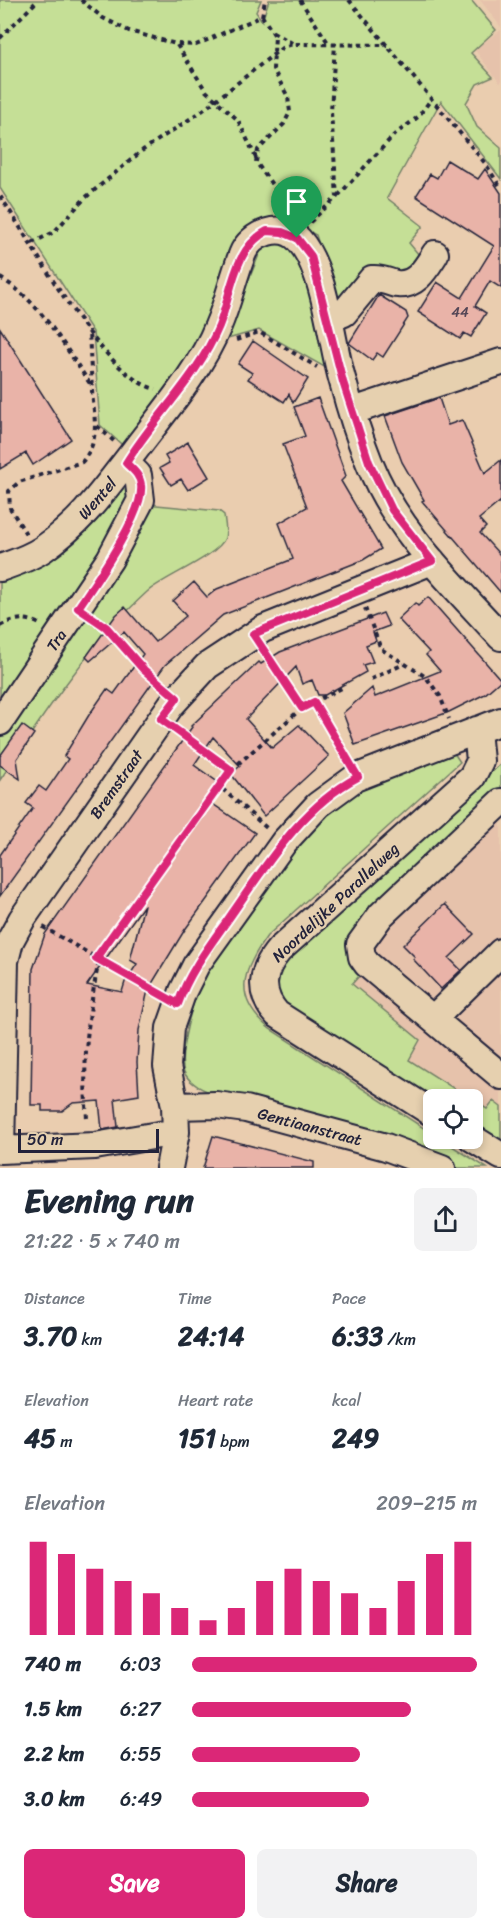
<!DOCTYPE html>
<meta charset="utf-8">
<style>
body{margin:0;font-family:Sriracha,sans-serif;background:#f2f2f3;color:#1f2937;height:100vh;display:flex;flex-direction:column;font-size:22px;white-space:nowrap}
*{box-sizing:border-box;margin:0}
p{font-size:20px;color:#747a83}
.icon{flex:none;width:33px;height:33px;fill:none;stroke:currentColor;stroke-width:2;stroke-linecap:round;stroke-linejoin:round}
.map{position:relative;height:1168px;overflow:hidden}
.sheet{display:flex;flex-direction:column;background:#fff;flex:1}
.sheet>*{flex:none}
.fabs{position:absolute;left:423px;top:1089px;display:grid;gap:12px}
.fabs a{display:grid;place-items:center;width:60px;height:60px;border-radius:9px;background:#fff;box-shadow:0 3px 9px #0003;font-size:30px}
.scale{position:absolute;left:18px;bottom:15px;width:141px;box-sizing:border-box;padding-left:6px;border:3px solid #22223b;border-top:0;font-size:16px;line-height:21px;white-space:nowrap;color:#22223b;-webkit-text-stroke:4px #e6d0af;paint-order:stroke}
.pin{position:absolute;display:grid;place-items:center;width:51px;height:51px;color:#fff;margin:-62px -26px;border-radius:50% 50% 50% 0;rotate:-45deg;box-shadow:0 0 6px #0007}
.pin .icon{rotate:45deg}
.round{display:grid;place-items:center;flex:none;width:63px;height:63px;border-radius:9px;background:#f2f2f3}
.head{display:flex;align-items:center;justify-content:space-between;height:102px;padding:0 24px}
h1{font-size:33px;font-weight:700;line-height:45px}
.metrics{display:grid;grid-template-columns:repeat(3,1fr);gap:9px;height:102px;padding:6px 24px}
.metrics div{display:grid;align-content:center}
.metrics b{font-size:26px;font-weight:700}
.metrics small{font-size:16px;font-weight:400}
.metrics p{font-size:16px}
.chart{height:168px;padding:12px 24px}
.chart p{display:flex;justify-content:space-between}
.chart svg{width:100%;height:108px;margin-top:6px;stroke:#db2777;stroke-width:6}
.action{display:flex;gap:12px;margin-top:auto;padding:12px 24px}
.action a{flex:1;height:69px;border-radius:9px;background:#db2777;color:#fff;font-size:24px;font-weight:700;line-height:69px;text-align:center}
.action a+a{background:#f2f2f3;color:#1f2937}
ul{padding:0 24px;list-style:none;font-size:20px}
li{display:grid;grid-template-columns:96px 72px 1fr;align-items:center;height:45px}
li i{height:15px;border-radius:8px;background:#db2777}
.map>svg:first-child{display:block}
</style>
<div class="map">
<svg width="501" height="1168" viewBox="0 0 501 1168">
<rect width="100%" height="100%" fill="#eacdaf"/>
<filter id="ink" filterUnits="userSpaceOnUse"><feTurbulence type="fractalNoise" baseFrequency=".0167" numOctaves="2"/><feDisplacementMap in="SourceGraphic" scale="12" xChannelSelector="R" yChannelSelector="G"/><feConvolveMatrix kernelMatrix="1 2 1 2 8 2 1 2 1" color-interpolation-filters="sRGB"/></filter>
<g filter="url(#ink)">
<!-- built -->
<path fill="#e6c2ab" d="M480,0H501V27Z
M501,30V82L500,83L474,49Z
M501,792V1107L493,1102L488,1109L409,1059L420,1040L352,983L360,975L348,958L347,940Z"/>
<!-- green -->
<path fill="#c5df96" stroke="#748068" stroke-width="1.5" d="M0,0H261L256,12L262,21L269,0H471L496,30L471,53L493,77L477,84L466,103L477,127L501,148V179L441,101L387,198L423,226L409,243L419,255L415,268L338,305L316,235L294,224L275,222L198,350L129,451L100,425L93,332L0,188Z
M281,239L304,260L335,373L259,330L224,340L261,250L266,244Z
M127,475L133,500L0,708V575Z
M146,504L219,511L224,515C225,522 227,531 225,538C218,556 164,577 147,592C88,646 44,714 0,780V733Z
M452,750L460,762L267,936C242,971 232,998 270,1029L433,1134L434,1138L441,1139L487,1168H454L219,1096C207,1091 192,1086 185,1074C176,1058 194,994 204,978C227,938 255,902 283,866C297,847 311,824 329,809C363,780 411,767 452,750Z
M501,764V792L347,940L348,958L360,975L352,984L420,1040L409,1060L472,1100H434L282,1008C271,986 275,973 289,954L431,823Z
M472,1100L487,1109L493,1101L501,1107V1146L472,1128Z"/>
<!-- building -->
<path fill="#e9b3a8" stroke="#22223b" stroke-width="1.5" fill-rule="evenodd" d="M447,160L478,179L485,169L501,193V288L490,281L475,306L486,313L471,337L464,333L460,339L418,312L437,282L462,298L494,246L416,196L430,174L437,178Z
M379,295L406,312L408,318L383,357L377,353L372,360L349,343Z
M0,328L71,439L33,465L26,453L0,469Z
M253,341L308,379L293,403L289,394L284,402L248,379L252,373L238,364Z
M318,398L346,476L341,481L381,549L363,560L223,615L165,665L0,896V855L33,808L26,803L39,786L46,791L68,759L64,756L89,715L107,689L114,694L143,654L124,632L90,661L86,657L116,615L125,607L155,642L186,616L173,601L194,582L207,597L217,589L293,559L279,523L307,507L283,444L305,436L294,407Z
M439,398L448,425L462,420L485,473L501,460V501L479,519L486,527L480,533L501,556V593L422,501L424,500L402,462L385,416Z
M188,442L209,477L188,490L181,479L171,485L160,468L169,463L165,456Z
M428,597L501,680L485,694L449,712L355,745L343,713L372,688L375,697L440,671L426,655L429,652L398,619L415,603L418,606Z
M383,613L389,626L373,632L376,641L366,645L373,662L363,665L366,672L325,695H318L312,680L302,684L296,667L246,719L272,748L299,725L329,756L264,816L231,774L240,766L213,737L194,765L219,783L207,800L255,833L184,931L148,990L139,1030L137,1062L139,1095L115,1099L118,1127L102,1130L99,1101L73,1103L62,1111H42V1105H31L33,969L45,934L192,727L191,726L259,662L261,664L280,652ZM144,905L130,960L137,964L125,982L122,992L87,985Z
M22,725L34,734L17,759L20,779L0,765V756Z
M445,904L474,934L449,958L461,970L441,989L413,959L415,957L403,945Z
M213,1136L314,1162V1168H203Z"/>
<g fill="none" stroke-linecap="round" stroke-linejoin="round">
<defs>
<path id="minor" d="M329,319L344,313L372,279C382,278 387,282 396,284C416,287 426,268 435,254
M353,411L501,362
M0,568C14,563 30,558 43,549C83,521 103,491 132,454C161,415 200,371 218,326C228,303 233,278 242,255C250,233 282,221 299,240C326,270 331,343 343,382C350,409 359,437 369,462C396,531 452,583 501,637
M0,722L110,559L141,500L138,475L126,463
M501,802L381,915L360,944L362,957L367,964L501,1076
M434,1018L501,952
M175,1106L216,1105L246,1109L386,1147L442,1168
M434,1114L277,1014C258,993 261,971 279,950L472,777L480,761L477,730
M472,1138L501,1156
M0,1150L95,1146L176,1132
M1,1150L5,961L10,941L22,919L171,705L207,666L263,629L432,561
M169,1168L176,1132L175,1106L167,1066L170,1028L183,991L196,965L284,842L318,805L355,778L501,721"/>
</defs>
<!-- minor casing -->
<use href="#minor" stroke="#22223b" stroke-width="30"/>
<!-- path -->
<path stroke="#22223b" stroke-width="4" stroke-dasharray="4.5 4.5" stroke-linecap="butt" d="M81,0L103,18L129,31L176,44L196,45L262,16L275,36L273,69L288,97L290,112L284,124L258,150L256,162L290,210
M300,0L329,44
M349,0L485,163L501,188
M262,16L265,0
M273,32L292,43
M0,38L38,0
M177,45L206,91L238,120L256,158
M0,196C32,242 102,378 156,389
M338,196L394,135L418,117L432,98
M310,222L337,197L331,112L335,43
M32,243L54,232L85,198L143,150L202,111L283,47L293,44L387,45
M0,278C40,300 65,348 91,385
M236,340L259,332L317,367
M97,426L116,443
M26,534L10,508L9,491L19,482L82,462C101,440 94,418 92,391C91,371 90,351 89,330
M365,608L381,649L426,677L440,696L449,719
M93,618C120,637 138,665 163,686
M0,626C14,618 26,617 40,624
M265,652L302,708L313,702L348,760
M371,679L404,664
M313,702L342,688
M178,731L231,770L219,786
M231,770L302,708
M43,927L161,995
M96,958L219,786L269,830
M87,1118C82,1061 88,1016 99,960"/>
<!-- minor -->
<use href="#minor" stroke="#e6d0af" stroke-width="26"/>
</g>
</g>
<g fill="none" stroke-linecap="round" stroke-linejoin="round" filter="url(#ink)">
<defs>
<path id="route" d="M267,231L282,232L297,238L311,256L343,382L369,462L392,510L432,561L253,634L302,708L314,702L358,777C301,807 265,867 229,918C210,945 189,972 178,1004L96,958L231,770L161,719L177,698L144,670L106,627L78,608C94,584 145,512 141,485C140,475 133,470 126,463C154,417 198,377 219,326C232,293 233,249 267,231Z"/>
</defs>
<!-- route casing -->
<use href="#route" stroke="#fff" stroke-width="12"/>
<!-- route -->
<use href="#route" stroke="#db2777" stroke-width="8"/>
</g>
<g text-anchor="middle" stroke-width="4.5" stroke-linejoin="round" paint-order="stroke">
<!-- number labels -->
<g font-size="14" fill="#544656">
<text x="460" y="317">44</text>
</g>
<!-- street labels -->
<g font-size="16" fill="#22223b" stroke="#e6d0af">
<text transform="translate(97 498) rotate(-49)" y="6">Wentel</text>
<text transform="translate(56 640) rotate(-56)" y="6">Tra</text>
<text transform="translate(116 784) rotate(-55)" y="6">Bremstraat</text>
<text transform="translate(335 902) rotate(-43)" y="6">Noordelijke Parallelweg</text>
<text transform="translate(310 1126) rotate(15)" y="6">Gentiaanstraat</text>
</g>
</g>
</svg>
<div class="fabs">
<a><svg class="icon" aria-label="locate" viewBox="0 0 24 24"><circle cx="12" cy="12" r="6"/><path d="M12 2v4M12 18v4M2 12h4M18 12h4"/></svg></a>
</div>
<div class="scale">50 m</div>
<div class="pin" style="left:297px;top:238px;background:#1e9e55"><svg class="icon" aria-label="arrive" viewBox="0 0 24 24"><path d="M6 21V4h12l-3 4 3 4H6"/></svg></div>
</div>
<section class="sheet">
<div class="head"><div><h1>Evening run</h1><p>21:22 · 5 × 740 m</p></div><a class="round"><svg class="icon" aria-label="share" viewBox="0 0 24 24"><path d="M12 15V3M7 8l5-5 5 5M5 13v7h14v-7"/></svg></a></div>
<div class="metrics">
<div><p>Distance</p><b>3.70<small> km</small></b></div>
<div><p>Time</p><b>24:14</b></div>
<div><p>Pace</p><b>6:33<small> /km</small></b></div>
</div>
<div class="metrics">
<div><p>Elevation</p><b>45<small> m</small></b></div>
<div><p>Heart rate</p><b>151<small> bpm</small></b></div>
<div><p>kcal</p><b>249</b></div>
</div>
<div class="chart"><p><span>Elevation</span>209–215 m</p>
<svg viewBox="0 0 160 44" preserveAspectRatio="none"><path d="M5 44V6M15 44V11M25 44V17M35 44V22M45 44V27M55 44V33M65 44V38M75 44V33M85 44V22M95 44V17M105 44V22M115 44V27M125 44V33M135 44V22M145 44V11M155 44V6"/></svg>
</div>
<ul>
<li><b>740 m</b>6:03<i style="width:100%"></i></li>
<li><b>1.5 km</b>6:27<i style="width:77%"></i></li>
<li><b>2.2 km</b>6:55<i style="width:59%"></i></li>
<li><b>3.0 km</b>6:49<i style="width:62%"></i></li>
</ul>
<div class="action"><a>Save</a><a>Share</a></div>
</section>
